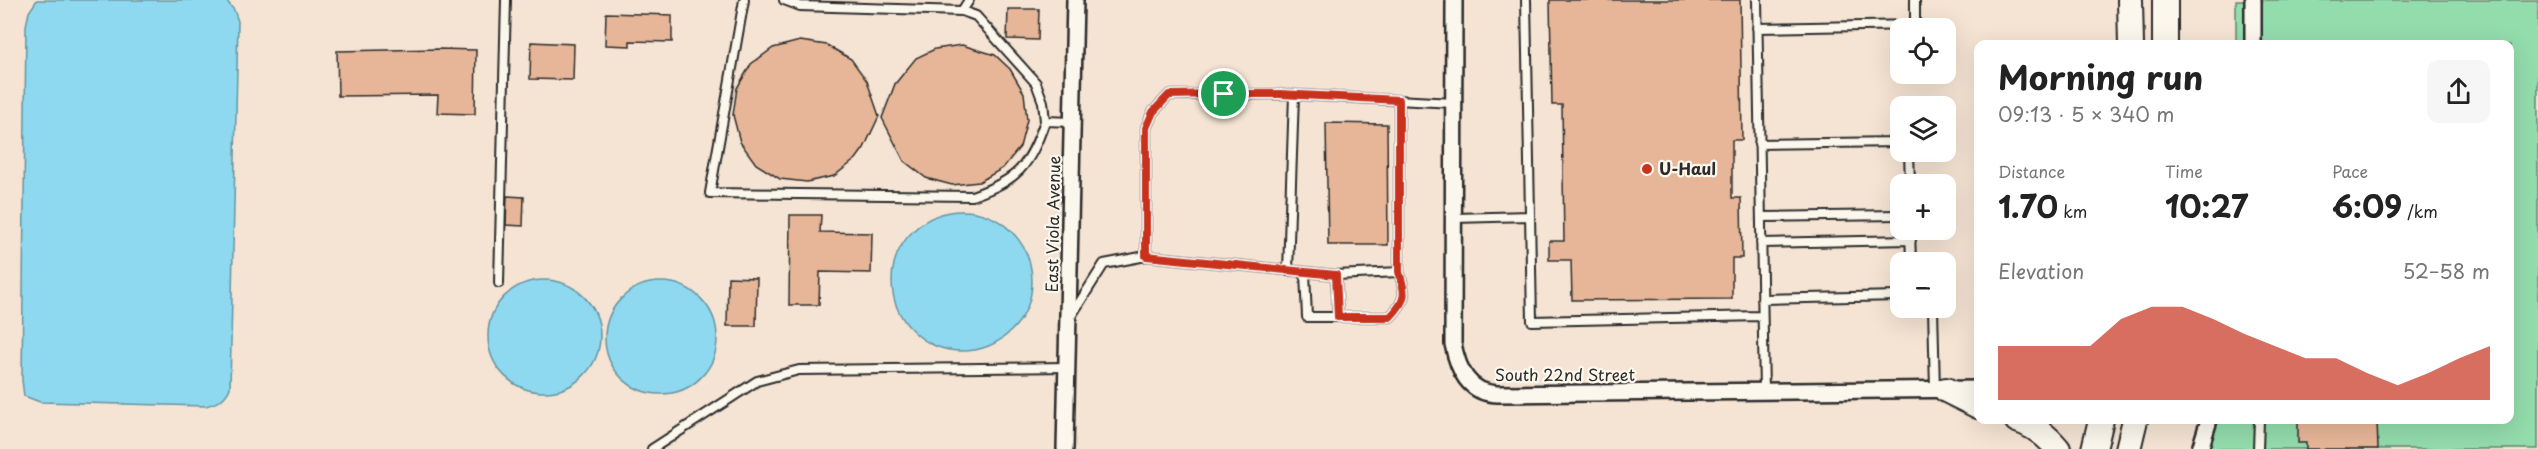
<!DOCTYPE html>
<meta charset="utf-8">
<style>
body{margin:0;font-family:"Playpen Sans",sans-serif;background:#f6f6f6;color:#222;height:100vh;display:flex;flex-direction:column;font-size:22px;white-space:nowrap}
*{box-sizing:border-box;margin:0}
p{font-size:20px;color:#767676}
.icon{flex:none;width:33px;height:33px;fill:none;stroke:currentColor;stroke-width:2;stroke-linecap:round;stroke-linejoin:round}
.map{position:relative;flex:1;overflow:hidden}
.sheet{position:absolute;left:1974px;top:40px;width:540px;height:384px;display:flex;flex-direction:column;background:#fff;border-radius:12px;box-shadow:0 6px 24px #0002}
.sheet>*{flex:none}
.controls{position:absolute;left:1890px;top:18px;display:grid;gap:12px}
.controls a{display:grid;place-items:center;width:66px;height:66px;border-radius:12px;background:#fff;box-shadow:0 6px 24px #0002;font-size:30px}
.pin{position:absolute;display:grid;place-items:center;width:51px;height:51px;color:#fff;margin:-26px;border:3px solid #fff;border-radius:50%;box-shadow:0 2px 6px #0007}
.round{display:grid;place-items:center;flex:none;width:63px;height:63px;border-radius:12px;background:#f6f6f6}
.headline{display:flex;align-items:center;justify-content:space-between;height:102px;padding:0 24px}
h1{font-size:33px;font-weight:700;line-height:45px}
.metrics{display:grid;grid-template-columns:repeat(3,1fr);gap:9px;height:102px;padding:6px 24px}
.metrics div{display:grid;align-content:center}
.metrics b{font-size:30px;font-weight:700}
.metrics small{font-size:16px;font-weight:400}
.metrics p{font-size:16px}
.chart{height:168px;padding:12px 24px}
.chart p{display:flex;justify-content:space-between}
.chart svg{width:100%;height:108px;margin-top:6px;fill:#c8321e;opacity:.7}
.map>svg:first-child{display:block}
</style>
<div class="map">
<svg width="2538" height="449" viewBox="0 0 2538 449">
<rect width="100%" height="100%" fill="#f5e4d3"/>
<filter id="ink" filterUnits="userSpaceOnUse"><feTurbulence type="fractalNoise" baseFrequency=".0167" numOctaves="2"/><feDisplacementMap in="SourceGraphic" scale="12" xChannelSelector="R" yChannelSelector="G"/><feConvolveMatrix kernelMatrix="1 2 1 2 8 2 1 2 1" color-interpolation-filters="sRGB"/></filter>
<g filter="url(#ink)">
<!-- green -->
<path fill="#93dcac" stroke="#5f846c" stroke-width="1.5" d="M2236,0H2538V449H2198L2200,420H2510V45H2236Z"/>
<!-- water -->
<path fill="#8ed9ef" stroke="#6693a1" stroke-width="1.5" d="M37,0H226L234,10L238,21L230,388C225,400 218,402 206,406L40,402L24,396L22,380L26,26L29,12Z
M892 281a70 70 0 1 1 140 0a70 70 0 1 1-140 0Z
M488 336a56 56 0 1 1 112 0a56 56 0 1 1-112 0Z
M605 338a56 56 0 1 1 112 0a56 56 0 1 1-112 0Z"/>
<!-- building -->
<path fill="#e7b698" stroke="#2b2b2b" stroke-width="1.5" d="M1550,0H1740L1742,140H1732V198H1741L1742,258H1732V299L1572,300L1571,260H1549V241H1564L1562,105H1552Z
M1008,9H1039L1038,40L1007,39Z
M606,13L672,15V42L630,41V46L605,45Z
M800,41L827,45L851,59L867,81L879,116L864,148L856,159L834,176L807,182L780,179L756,164L740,142L733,115L737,88L751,64L773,48Z
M531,42L574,44L573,80L530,79Z
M962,45L995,55L1010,69L1024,93L1027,120L1020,147L1003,168L979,182L952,185L926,178L904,161L882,118L895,84L916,58L935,49Z
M439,49L476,50L475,114L437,113L438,95L338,96L337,51Z
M1326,123L1387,124L1388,245H1328Z
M507,196L524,197L523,226L506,225Z
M790,215H821L820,232L872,233L871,273L820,272L819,305H789Z
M728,277L757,278L756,326H727Z
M2298,420H2377L2378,449H2306V443H2298Z"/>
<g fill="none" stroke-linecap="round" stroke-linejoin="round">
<defs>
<path id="service" d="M744,0L710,193L972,196C1018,180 1029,167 1045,121
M784,0L800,6L962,11L976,16L1036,83L1043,102L1045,121L1072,122
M1526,0L1532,321L1762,316
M1757,0L1764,392
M962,11L969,0
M1757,28L1915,25V0
M1759,144L1900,142
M1909,152L1910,184
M1761,217L1900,215
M1455,218L1530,216
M1910,230L1911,262
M1761,243L1911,240
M1146,256L1336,275L1399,272V100
M1288,271L1294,95
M1305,273L1307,317H1338
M1336,275L1338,317H1390C1407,300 1406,293 1399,272
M499,283L506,0
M1762,299L1900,296
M1933,308L1935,390
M1071,316L1104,264L1146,256V128L1153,112L1169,95L1280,94L1454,103
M652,449L757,381L799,370L1067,367
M2258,449L2259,420"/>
<path id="minor" d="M1454,0L1453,344C1458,369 1468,393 1497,394L1978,389
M2253,0V45
M1065,449L1075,0
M2200,449L2209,420"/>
<path id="primary" d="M2130,0L2131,45
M2165,0V45
M1946,390L1978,406
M2017,420C2033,425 2047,436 2058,449
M2094,449L2101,420
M2128,449L2135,420"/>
</defs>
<!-- service casing -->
<use href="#service" stroke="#2b2b2b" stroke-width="12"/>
<!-- minor casing -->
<use href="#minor" stroke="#2b2b2b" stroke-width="20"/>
<!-- primary casing -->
<use href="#primary" stroke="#2b2b2b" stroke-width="28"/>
<!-- service -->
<use href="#service" stroke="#fbf7ec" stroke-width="8"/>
<!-- minor -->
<use href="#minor" stroke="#fbf7ec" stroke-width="15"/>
<!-- primary -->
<use href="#primary" stroke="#fbf7ec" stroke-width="24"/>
</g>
</g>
<g fill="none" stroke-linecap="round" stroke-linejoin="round" filter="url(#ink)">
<defs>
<path id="route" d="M1224,94H1280L1399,100V272C1406,293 1407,300 1390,317H1338L1336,275L1146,256V128L1153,112L1169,95Z"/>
</defs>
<!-- route casing -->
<use href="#route" stroke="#fff" stroke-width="12"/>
<!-- route -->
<use href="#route" stroke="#c8321e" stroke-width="8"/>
</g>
<!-- markers -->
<circle fill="#c8321e" stroke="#fbf7ec" stroke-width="2" cx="1647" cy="169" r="6"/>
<g text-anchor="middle" stroke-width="4.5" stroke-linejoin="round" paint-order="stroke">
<!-- poi labels -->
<g font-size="16" font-weight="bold" fill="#2b2b2b" stroke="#fbf7ec" text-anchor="start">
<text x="1659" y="175">U-Haul</text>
</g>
<!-- street labels -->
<g font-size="16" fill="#2b2b2b" stroke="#fbf7ec">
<text transform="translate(1053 224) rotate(-89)" y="6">East Viola Avenue</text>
<text x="1565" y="381">South 22nd Street</text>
</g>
</g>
</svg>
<div class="controls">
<a><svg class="icon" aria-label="locate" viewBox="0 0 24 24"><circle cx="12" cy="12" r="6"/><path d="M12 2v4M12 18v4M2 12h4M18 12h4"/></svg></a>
<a><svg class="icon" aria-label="layers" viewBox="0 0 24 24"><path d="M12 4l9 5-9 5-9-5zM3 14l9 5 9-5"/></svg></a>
<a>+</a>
<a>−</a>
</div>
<div class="pin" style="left:1224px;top:94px;background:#1e9e55"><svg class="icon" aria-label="arrive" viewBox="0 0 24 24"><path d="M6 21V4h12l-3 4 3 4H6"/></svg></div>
<section class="sheet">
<div class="headline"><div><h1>Morning run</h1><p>09:13 · 5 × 340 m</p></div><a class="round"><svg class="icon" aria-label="share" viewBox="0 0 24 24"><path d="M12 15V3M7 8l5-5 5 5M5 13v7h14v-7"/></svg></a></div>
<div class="metrics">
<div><p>Distance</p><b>1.70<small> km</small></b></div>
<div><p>Time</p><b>10:27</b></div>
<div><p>Pace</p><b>6:09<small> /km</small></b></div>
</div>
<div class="chart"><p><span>Elevation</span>52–58 m</p>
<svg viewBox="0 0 160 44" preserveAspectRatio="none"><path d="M0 44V22L10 22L20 22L30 22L40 11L50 6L60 6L70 11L80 17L90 22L100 27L110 27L120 33L130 38L140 33L150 27L160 22V44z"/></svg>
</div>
</section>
</div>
